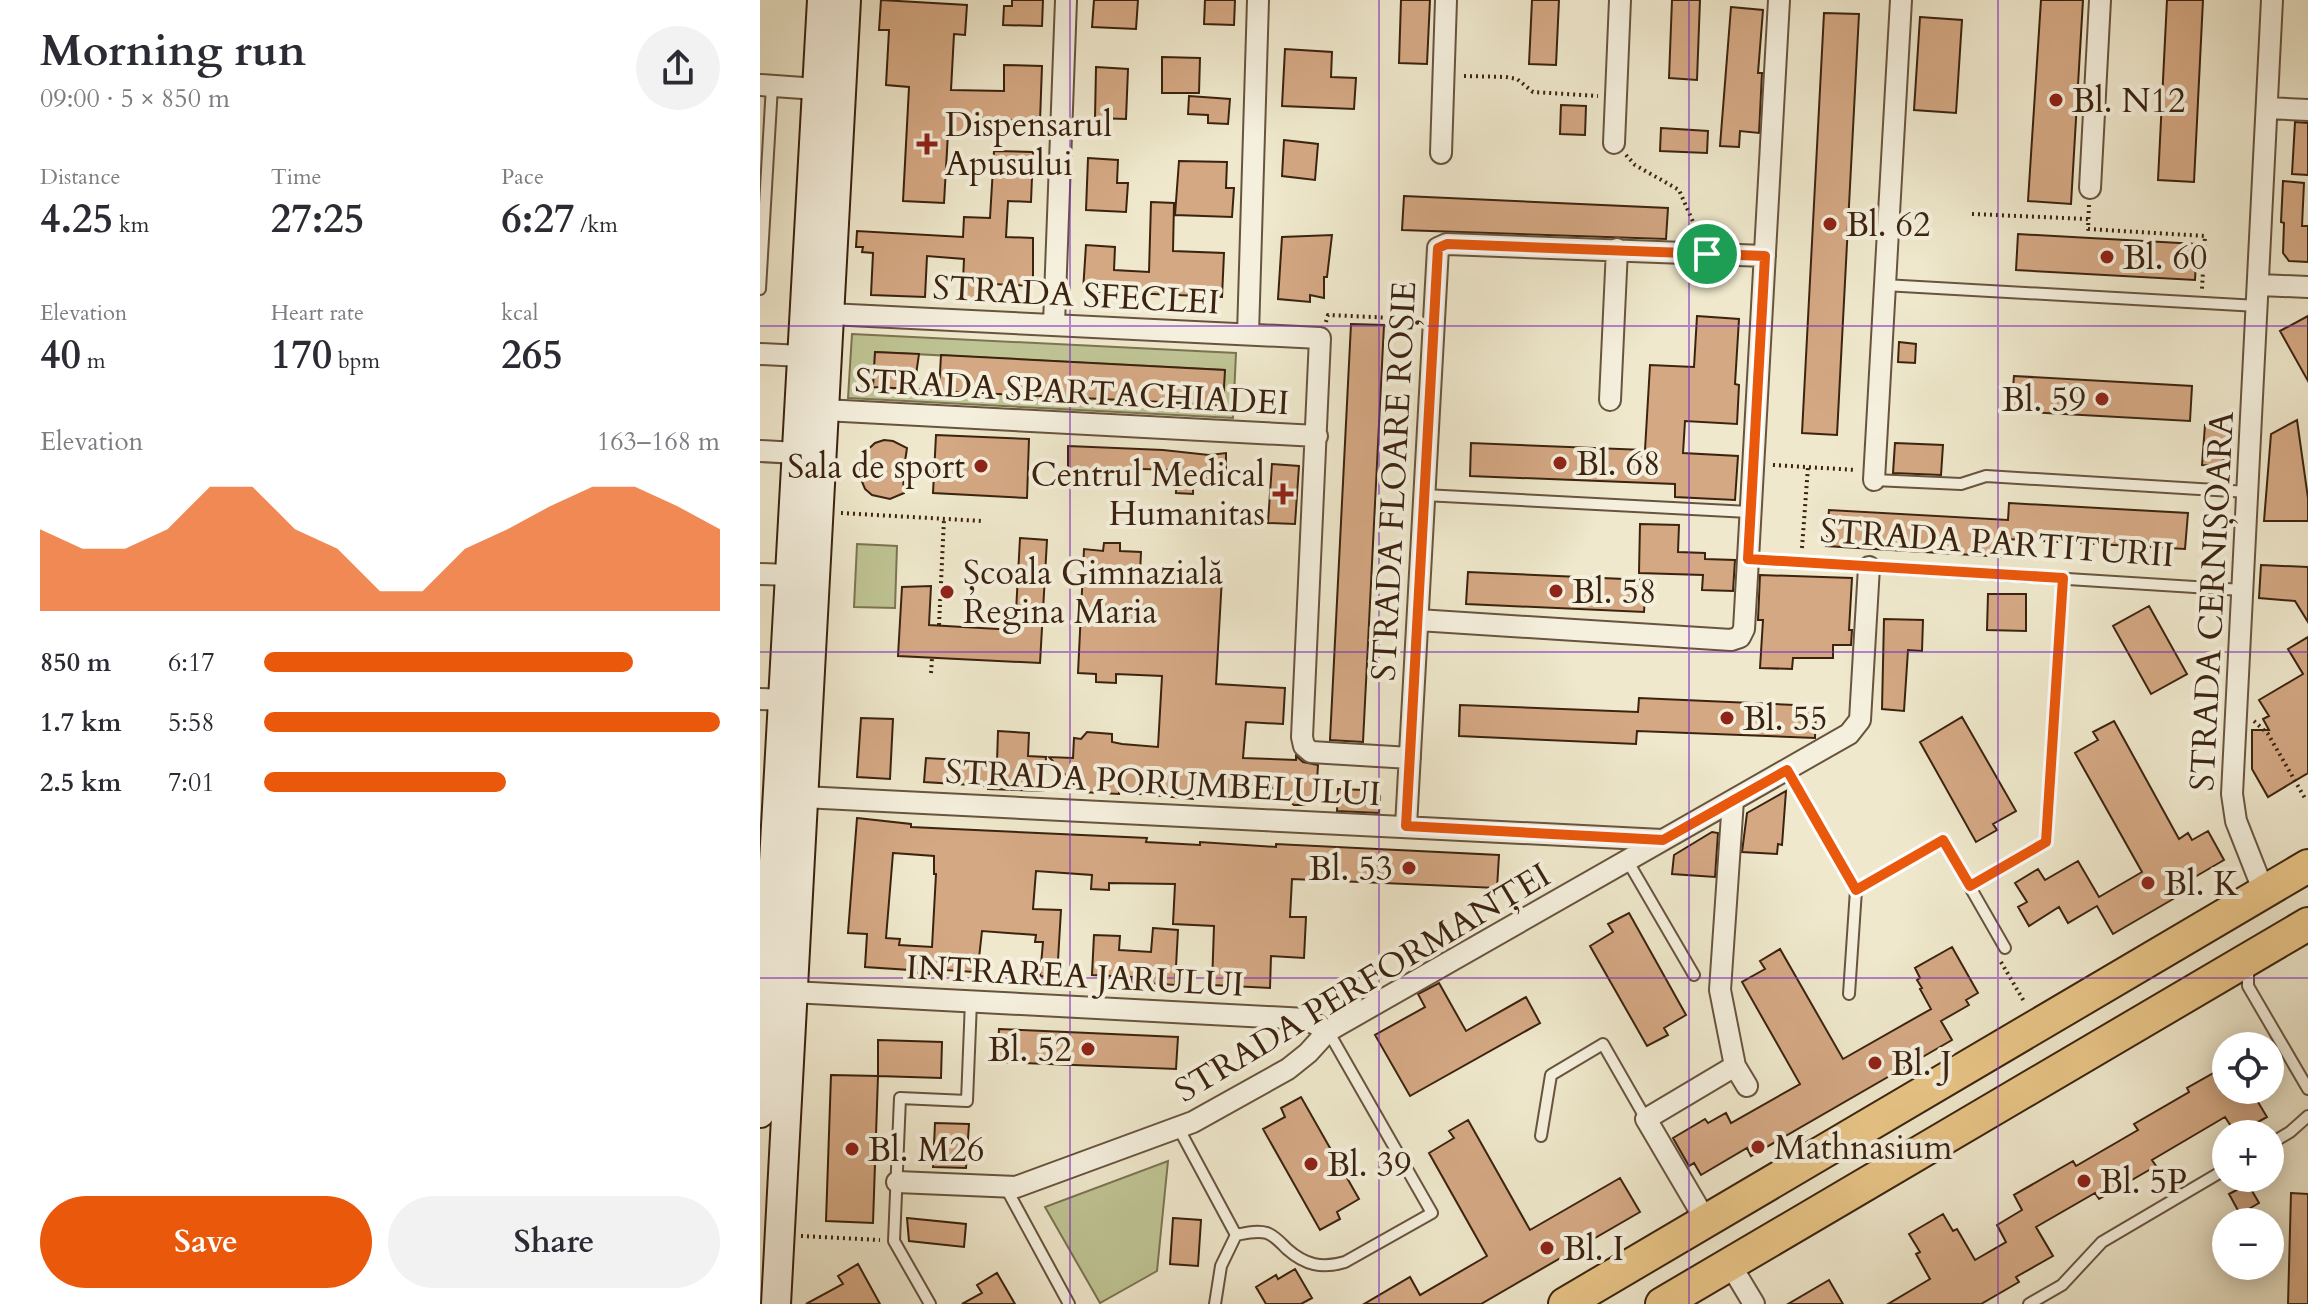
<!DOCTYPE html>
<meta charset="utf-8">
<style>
body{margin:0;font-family:Cardo,serif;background:#f2f2f3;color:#2b2b33;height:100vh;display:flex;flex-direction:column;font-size:30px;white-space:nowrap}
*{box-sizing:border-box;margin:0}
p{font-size:26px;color:#7c7c81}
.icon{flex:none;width:44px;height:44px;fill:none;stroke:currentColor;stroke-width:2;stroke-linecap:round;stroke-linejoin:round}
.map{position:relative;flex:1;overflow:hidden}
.panel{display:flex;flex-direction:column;background:#fff;width:760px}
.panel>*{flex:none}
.buttons{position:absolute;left:1452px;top:1032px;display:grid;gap:16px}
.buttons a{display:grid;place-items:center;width:72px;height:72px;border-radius:50%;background:#fff;box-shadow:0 4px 20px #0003;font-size:40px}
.pin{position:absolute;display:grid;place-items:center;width:68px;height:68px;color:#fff;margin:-34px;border:4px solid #fff;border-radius:50%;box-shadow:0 2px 8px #0007}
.round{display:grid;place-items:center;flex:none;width:84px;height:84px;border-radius:42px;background:#f2f2f3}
.head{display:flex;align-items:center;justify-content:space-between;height:136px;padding:0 40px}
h1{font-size:44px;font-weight:700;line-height:60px}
.stats{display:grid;grid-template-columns:repeat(3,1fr);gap:12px;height:136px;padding:8px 40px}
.stats div{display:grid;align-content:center}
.stats b{font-size:40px;font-weight:700}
.stats small{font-size:22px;font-weight:400}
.stats p{font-size:22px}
.chart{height:224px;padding:16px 40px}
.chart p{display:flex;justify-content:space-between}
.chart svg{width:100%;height:144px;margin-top:8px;fill:#ea580c;opacity:.7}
.cta{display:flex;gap:16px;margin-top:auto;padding:16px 40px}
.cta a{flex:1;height:92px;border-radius:48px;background:#ea580c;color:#fff;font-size:32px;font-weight:700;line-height:92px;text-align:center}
.cta a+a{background:#f2f2f3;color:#2b2b33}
ul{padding:0 40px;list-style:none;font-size:26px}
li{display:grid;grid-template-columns:128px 96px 1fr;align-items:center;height:60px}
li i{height:20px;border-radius:10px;background:#ea580c}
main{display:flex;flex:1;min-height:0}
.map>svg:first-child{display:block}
</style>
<main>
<section class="panel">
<div class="head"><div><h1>Morning run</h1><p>09:00 · 5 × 850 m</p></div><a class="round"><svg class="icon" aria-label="share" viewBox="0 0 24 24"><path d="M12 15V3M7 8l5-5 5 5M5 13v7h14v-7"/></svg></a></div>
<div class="stats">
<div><p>Distance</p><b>4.25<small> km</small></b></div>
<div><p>Time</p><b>27:25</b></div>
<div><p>Pace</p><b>6:27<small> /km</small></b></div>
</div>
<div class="stats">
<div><p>Elevation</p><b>40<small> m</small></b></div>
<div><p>Heart rate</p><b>170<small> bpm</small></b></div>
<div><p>kcal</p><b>265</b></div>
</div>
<div class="chart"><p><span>Elevation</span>163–168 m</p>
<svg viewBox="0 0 160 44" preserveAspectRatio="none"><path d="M0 44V19L10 25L20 25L30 19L40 6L50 6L60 19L70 25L80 38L90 38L100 25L110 19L120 12L130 6L140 6L150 12L160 19V44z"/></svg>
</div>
<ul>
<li><b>850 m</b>6:17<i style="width:81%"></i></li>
<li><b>1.7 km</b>5:58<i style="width:100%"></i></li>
<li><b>2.5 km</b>7:01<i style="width:53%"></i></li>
</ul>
<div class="cta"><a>Save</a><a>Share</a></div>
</section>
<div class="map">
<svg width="1548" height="1304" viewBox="0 0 1548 1304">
<rect width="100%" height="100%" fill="#efe8cc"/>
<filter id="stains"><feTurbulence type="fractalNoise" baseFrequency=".0025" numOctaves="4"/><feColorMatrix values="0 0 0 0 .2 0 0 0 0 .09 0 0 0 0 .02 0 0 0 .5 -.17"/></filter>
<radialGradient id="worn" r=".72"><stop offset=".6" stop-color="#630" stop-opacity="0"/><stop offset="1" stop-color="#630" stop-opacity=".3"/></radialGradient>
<!-- green -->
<path fill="#bfc494" stroke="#7d7452" stroke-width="2" fill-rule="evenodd" d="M92,334L476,353L473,418L88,398ZM115,352L464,370L463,405L114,387Z
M97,544L137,546L135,608L94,607Z
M408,1161L397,1271L340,1303L285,1207Z"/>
<!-- building -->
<path fill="#d4a883" stroke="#3b230f" stroke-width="2" fill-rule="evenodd" d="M121,0L207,5L205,35L194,34L191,90L244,91V65L282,66L280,121L232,120V134L188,133L184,203L143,201L149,87L126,85L129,30H119Z
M252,0H283L282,26L243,25L244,6H252Z
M334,0H378L376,29L332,27Z
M445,0H475L474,25L444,24Z
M641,0H670L667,64L639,63Z
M772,0H799L796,65L769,64Z
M912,0H940L937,80L909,78Z
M1281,0H1323L1311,204L1268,201Z
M1407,0H1443L1434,182L1398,180Z
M971,7L1003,10L998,73H1002L999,133L980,131L979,147L960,146Z
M1064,13L1099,14L1077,435L1042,433Z
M1160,17L1202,20L1196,113L1154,110Z
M525,49L572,52L571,77L596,78L594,109L522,106Z
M402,57L440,58L439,93H402Z
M336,67L368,69L366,119L335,118Z
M429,96L470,99L468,124L448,123V115L428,114Z
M801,105L826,106L825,135L800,134Z
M1535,122L1548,123V175L1532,174Z
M901,128L948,131L947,153L900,151Z
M524,140L558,144L555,180L522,176Z
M234,151L273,152L271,202L248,201L246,237L273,238V286L233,284L232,302L202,301L204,259L167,256L165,297L111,295L113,253L102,252L103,247H96L97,231L203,237L204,217L230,218Z
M328,158L358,160L357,183H368L366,212L326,210Z
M419,161L467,162L466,188H474L472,217L415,215Z
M1523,181L1544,183L1542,226H1548V262L1529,261L1523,253L1524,223L1521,222Z
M644,196L908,208L906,239L642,230Z
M391,202L414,203L413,251L464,253L462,297L323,291L326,245L355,247L354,270L389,272Z
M1258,234L1437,244L1435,280L1256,270Z
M572,235L567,277H564V298L550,295V302L518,299L522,237Z
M937,316L979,319L975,384L979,385L977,424L925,421L923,453L978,456L975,500L915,497V484L710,476L711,443L885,450L890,365L934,367Z
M1548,316V381L1520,331Z
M591,324L624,325L603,742L570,740Z
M1139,342L1156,344L1155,363L1138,362Z
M115,352L159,354L154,389L113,387Z
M181,355L465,370L463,405L179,391Z
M1254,376L1432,386L1430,421L1251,411Z
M1537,420L1548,498V521H1504L1511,434Z
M1445,425L1471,427L1468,456L1456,466L1442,465Z
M176,435L269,439L267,498L173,493Z
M124,440L133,441L147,448L143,475L144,493L130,499L112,495L105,489L98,472L102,455L115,443Z
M1135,443L1183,445L1181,475L1133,473Z
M308,446L403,450L449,455L466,453V478H433V494L416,493L417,470L345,468V483L308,482Z
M512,464L539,466L535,524L508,523Z
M1249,503L1428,513L1425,549L1246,539L1245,557L1066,546L1069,510L1248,520Z
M880,524L919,525L918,552L945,553V559L975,560L973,591L942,590L943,575L879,573Z
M260,538L287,540L280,663L138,656L142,587L171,586L169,625L255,630Z
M344,543H360V551L381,552L380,573L462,577L456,684L525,688L523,724L486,722L483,758L536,760V756L543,762L558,765L556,798L545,805H534L510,786L509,801L433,796V799L359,792V794L321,792L289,757L313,758L314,738L321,739L327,732L352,734V742L362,744L398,747L402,676L356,674V683L336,682V674L318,673L324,549L343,551Z
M1501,565L1548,567V622L1535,601L1499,598Z
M708,572L886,580L884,612L706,604Z
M1000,575L1092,578L1089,630H1092L1091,645H1073V658H1033L1032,669L1000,668L1003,620H998Z
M1228,594H1266V631L1227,630Z
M1389,606L1427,674L1391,694L1353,626Z
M1124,619L1163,620L1162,651L1148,650L1144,711L1122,709Z
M1548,637V773L1508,797L1492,769V730H1509L1503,719L1509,716L1499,700L1543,674L1528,649Z
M879,698L1056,706L1055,738L877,731L876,744L699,736L700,705L878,712Z
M1202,717L1256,811L1233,824L1237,830L1216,842L1160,742Z
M101,718L133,719L130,779L97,777Z
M1354,721L1419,839L1428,833L1432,840L1448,831L1464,860L1416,888L1420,895L1353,934L1337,906L1308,923L1299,907L1269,926L1258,907L1267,902L1255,883L1278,869L1285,880L1318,861L1339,897L1382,872L1315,753L1338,740L1333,732Z
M238,731L269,733L268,756L286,757L284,791L228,789V786L164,782L166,758L237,762Z
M578,789L604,790V796H620L619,813L577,811Z
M1026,791L1022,845L1018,844L1017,854L982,852L987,813Z
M97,818L151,824V827L387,838L386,842L440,845V842L516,847V844L739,855L737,888L532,879L530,917H546L544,958L511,956L510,988L452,985L454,926L413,924L415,884L349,883V890L331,889L332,875L276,871L273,909L301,910L297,977L280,976L283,942H275L276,935L222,931L219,958L216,957L214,972L170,969L169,974L150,973V970L105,967L107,934L88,933ZM133,853L174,856V874H176L172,947L139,945L140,939L126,938Z
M952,832L958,833L955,877L912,874L914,855Z
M869,913L926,1015L904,1028L908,1035L887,1046L830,946L853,932L848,924Z
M393,928L418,930L415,985L371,982L372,977L332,975L334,935L360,936L359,950L391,952Z
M1192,947L1218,993L1206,1000L1209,1005L1181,1021L1192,1040L991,1156L987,1148L941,1175L934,1163L929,1166L913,1138L945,1119L948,1123L966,1113L971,1123L1040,1084L982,982L1005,969L1000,961L1020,949L1083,1059L1171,1009L1160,989L1162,988L1157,980L1160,978L1155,968Z
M679,983L706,1031L766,997L780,1023L650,1096L615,1035L665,1007L658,994Z
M239,1029L418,1037L416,1069L237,1062Z
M118,1040L182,1042L181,1078L118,1076Z
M1466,1066V1090H1478L1482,1098L1492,1092L1507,1117L1476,1134L1465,1117L1392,1160L1396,1166L1339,1199L1335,1193L1276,1227L1293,1256L1256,1277L1259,1282L1221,1304H1128L1170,1279L1156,1254L1160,1252L1149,1234L1183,1214L1193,1231L1197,1229L1215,1260L1246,1242L1237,1225L1262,1210L1254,1195L1313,1161L1316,1166L1378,1130L1374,1124L1429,1092L1427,1088Z
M71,1075L118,1076L113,1223L66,1221Z
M541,1097L599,1199L577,1212L580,1219L560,1230L503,1129L525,1117L521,1108Z
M708,1120L770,1230L860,1178L880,1212L721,1304H604L650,1277L660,1295L727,1256L669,1153L694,1138L689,1131Z
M175,1123L209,1124L206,1168L173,1167Z
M1488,1184L1499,1203L1480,1214L1469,1194Z
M1531,1193L1548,1194V1304H1528Z
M147,1218L206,1224L204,1247L149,1241Z
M413,1218L441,1220L438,1266L410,1264Z
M98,1264L120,1304H46L83,1284L78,1276Z
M535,1269L552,1298L541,1304H506L496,1287L516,1275L518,1279Z
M237,1273L255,1304H202L222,1293L217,1285Z
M1069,1280L1083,1304H1028Z"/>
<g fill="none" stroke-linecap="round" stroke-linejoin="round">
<defs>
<path id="lane" d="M1124,285L1498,306
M0,289L12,86
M1114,480L1201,484L1226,476L1488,492
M664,495L989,512
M988,559L1482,590
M1027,770L1096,890L1183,840L1245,948
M867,860L934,975
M1210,886L1286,842L1303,578
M1488,967V986L1548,1089
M1089,994L1096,890
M419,1129L476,1235
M781,1136L791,1075L843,1044L886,1119
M1510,1144L1530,1132L1548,1116
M246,1188L309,1304
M476,1235C486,1233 497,1230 507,1233C515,1236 521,1243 527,1249C545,1265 562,1269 585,1262L672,1213L568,1031
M170,1304L134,1241L140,1098L207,1101L211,1001
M455,1304L461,1266L476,1235
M1269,1304L1302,1285L1342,1242L1466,1169"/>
<path id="street" d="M0,85L57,89
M1508,108L1548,110
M854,143L860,0
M681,153L686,0
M1330,188L1340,0
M1500,285L1548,287
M69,314L560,338L542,737L544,746L551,752L650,758
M294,324L306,0
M488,334L498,0
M0,354L42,356
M850,400L857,249
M64,410L557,436
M0,451L37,453
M1114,480L1141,0
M0,574L30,575
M658,620L971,640L980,637L984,629L988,559L1019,0
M0,699L23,700
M43,797L902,840
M973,800L960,990L975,1066L987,1086
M646,826L678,248L687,244L1005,256
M1504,892L1476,821L1472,794L1512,0
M32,992L546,1019L568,1031
M137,1182L256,1187L433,1122L528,1069L548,1053L568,1031L1089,734L1100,720L1109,567
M946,1221L886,1119L975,1066
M970,1264L994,1304"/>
<path id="secondary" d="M0,1113L62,0
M16,1304L86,0"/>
<path id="primary" d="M805,1304L1548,866
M902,1304L1548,924"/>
</defs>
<!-- lane casing -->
<use href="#lane" stroke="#68543e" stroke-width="14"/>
<!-- street casing -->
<use href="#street" stroke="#68543e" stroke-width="24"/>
<!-- secondary casing -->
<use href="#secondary" stroke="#3b230f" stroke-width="32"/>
<!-- primary casing -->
<use href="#primary" stroke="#3b230f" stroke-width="36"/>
<!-- path -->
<path stroke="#3b230f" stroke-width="4" stroke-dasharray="2 4" stroke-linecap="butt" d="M704,76L746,77L757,79L773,92L838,96
M866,155L875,165L919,190L938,233
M1329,205L1328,229L1445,236L1442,289
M1212,214L1328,219
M566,322L568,315L656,319
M1013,465L1096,470
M81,513L222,521
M1042,548L1048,467
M179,625L184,519
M171,673L172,658
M1494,721L1508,734L1546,800
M1241,962L1265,1003
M41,1236L120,1240"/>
<!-- lane -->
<use href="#lane" stroke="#f5f0de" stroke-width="10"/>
<!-- street -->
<use href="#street" stroke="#f5f0de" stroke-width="20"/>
<!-- secondary -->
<use href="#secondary" stroke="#f5f0de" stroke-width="28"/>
<!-- primary -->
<use href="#primary" stroke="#e8c486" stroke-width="32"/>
</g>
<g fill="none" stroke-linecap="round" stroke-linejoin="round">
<defs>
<path id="route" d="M687,244L1005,256L988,559L1303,578L1286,842L1210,886L1183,840L1096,890L1027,770L903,840L646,826L678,248Z"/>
</defs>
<!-- route casing -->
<use href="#route" stroke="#fff" stroke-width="16"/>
<!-- route -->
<use href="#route" stroke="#ea580c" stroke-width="10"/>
</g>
<!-- grid -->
<path fill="none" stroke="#7b2cbf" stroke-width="2" stroke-opacity="0.55" d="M310,0V1304M619,0V1304M929,0V1304M1238,0V1304M0,326H1548M0,652H1548M0,978H1548"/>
<!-- markers -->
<g fill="#8f2418" stroke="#f5f0de" stroke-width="3">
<circle cx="1296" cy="100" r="8"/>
<path d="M163 132h8v8h8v8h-8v8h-8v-8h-8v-8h8z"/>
<circle cx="1070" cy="224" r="8"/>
<circle cx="1347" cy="257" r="8"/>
<circle cx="1342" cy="399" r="8"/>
<circle cx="800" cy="463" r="8"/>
<circle cx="221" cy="466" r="8"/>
<path d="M519 482h8v8h8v8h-8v8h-8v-8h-8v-8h8z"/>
<circle cx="796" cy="591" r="8"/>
<circle cx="187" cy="592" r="8"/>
<circle cx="967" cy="718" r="8"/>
<circle cx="649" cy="868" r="8"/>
<circle cx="1388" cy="883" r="8"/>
<circle cx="328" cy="1049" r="8"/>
<circle cx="1115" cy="1063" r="8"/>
<circle cx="998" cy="1147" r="8"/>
<circle cx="92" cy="1149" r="8"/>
<circle cx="551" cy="1164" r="8"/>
<circle cx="1324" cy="1181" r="8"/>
<circle cx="787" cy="1248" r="8"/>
</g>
<g text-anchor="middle" stroke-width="8" stroke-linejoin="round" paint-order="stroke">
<!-- poi labels -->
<g font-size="34" fill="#3b230f" stroke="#f5f0de" text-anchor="start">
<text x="1312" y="112">Bl. N12</text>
<text x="185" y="136">Dispensarul<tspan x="185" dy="39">Apusului</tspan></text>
<text x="1086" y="236">Bl. 62</text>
<text x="1363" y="269">Bl. 60</text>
<text x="1326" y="411" text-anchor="end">Bl. 59</text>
<text x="816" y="475">Bl. 68</text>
<text x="205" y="478" text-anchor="end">Sala de sport</text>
<text x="505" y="486" text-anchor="end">Centrul Medical<tspan x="505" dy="39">Humanitas</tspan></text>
<text x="203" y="584">Școala Gimnazială<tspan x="203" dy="39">Regina Maria</tspan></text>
<text x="812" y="603">Bl. 58</text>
<text x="983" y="730">Bl. 55</text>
<text x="633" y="880" text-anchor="end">Bl. 53</text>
<text x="1404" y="895">Bl. K</text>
<text x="312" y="1061" text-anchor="end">Bl. 52</text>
<text x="1131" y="1075">Bl. J</text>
<text x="1014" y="1159">Mathnasium</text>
<text x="108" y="1161">Bl. M26</text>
<text x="567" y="1176">Bl. 39</text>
<text x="1340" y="1193">Bl. 5P</text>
<text x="803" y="1260">Bl. I</text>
</g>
<!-- street labels -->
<g font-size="34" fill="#3b230f" stroke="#f5f0de">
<text transform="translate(316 294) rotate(3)" y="12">STRADA SFECLEI</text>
<text transform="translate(312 391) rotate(3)" y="12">STRADA SPARTACHIADEI</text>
<text transform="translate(633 481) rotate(-87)" y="12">STRADA FLOARE ROȘIE</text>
<text transform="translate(1237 542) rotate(4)" y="12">STRADA PARTITURII</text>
<text transform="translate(1451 601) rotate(-87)" y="12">STRADA CERNIȘOARA</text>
<text transform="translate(403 782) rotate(3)" y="12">STRADA PORUMBELULUI</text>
<text transform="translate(315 975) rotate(3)" y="12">INTRAREA JARULUI</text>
<text transform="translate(602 982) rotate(-31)" y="12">STRADA PERFORMANȚEI</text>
</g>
</g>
<rect width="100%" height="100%" filter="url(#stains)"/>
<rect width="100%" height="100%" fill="url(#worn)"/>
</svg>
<div class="buttons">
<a><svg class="icon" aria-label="locate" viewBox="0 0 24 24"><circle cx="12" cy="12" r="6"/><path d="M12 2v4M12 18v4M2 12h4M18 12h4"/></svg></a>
<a>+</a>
<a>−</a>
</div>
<div class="pin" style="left:947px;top:254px;background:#1e9e55"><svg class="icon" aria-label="arrive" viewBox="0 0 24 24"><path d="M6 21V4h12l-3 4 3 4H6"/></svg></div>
</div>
</main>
